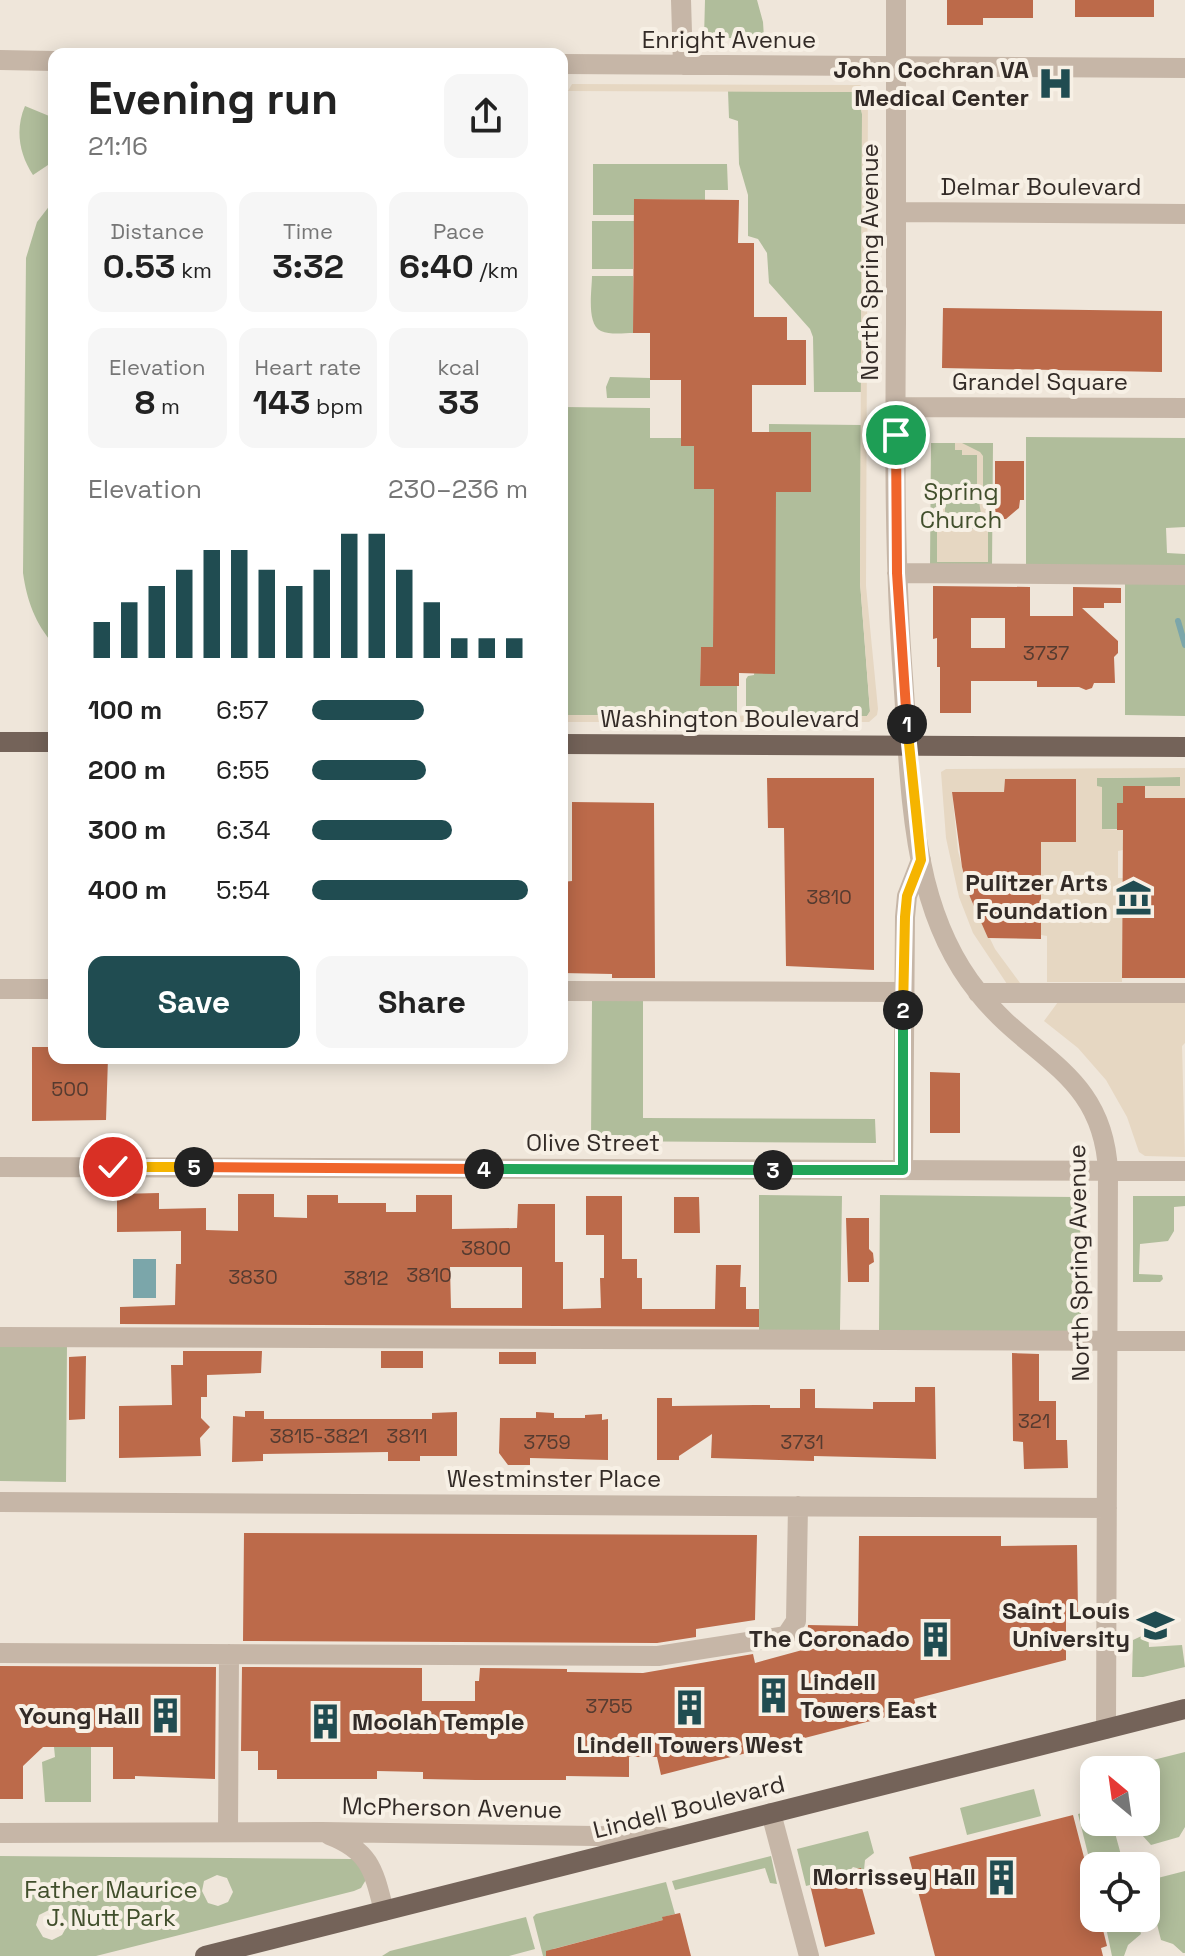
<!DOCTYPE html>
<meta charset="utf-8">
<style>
body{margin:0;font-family:"Space Grotesk",sans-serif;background:#f6f6f6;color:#222;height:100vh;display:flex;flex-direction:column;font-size:30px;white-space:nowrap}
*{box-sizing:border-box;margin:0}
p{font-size:26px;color:#767676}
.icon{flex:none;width:44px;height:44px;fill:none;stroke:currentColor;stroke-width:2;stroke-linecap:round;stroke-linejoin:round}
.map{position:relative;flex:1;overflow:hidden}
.details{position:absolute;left:48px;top:48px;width:520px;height:1016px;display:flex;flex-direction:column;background:#fff;border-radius:16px;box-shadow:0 4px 20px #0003}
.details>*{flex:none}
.needle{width:52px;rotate:331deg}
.tools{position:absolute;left:1080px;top:1756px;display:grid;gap:16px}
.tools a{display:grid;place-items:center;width:80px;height:80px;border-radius:16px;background:#fff;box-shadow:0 4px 20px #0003;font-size:40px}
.pin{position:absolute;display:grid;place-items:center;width:68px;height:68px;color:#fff;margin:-34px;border:4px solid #fff;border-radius:50%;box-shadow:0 2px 8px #0007}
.km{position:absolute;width:40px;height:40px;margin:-20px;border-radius:50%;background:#222;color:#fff;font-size:22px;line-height:40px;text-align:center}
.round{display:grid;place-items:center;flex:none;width:84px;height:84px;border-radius:16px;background:#f6f6f6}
.summary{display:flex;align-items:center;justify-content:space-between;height:136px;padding:0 40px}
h1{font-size:44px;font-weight:700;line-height:60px}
.figures{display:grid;grid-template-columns:repeat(3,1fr);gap:12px;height:136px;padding:8px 40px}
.figures div{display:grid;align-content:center;border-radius:16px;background:#f6f6f6;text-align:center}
.figures b{font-size:34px;font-weight:700}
.figures small{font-size:22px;font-weight:400}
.figures p{font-size:22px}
.chart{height:224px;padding:16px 40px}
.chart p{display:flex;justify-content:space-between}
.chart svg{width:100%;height:144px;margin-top:8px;stroke:#204c51;stroke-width:6}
.primary-button{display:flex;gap:16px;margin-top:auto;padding:16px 40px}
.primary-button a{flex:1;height:92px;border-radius:16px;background:#204c51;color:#fff;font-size:32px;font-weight:700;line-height:92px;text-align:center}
.primary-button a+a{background:#f6f6f6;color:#222}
ul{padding:0 40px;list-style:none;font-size:26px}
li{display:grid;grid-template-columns:128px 96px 1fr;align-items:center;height:60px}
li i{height:20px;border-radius:10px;background:#204c51}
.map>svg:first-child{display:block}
</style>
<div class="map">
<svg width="1185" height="1956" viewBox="0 0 1185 1956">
<rect width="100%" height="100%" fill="#efe6da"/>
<!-- green -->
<path fill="#b0bd9b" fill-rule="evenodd" d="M705,0H757L763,22L764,38H704Z
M728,91L858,92L862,114L861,392H814L813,337L810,329L769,283L767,253L758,239L748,236V195L739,164L738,121L729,118Z
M25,106L54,118V161L33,175C19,154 15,129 25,106Z
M593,164H727L728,190H705V200L634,199V215H593Z
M54,200V645C35,623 27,601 23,573L26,258L37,222Z
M592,221H634L633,269H592Z
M592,276H633V333C624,333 610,335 601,331C586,324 592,290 592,276Z
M610,377L650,378V398H607L606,387Z
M562,407L650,408V438H681V446H694V489H714L713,647H701L700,685L737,686V715H562Z
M769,424L861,425L860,582L870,712L867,716H746V679L748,676L754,675L776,492L811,491V433L769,432Z
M1026,437L1185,438V527L1166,528L1167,553L1185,554V568H1026Z
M931,443H993L992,568H930Z
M1125,584H1185V716L1125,715Z
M1180,777V786L1123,787V803L1117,804V829H1102V787H1097V778Z
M592,1001H643V1118L875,1119L876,1143L591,1141Z
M759,1195L842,1196L840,1330L759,1331Z
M880,1195L1074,1197L1080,1200L1081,1331H879Z
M1133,1196H1185V1206L1174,1207V1231L1168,1241L1140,1244L1139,1274L1162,1275L1163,1279L1160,1282H1133Z
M67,1343L66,1482L0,1481V1345Z
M1148,1633L1149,1647L1182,1645L1185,1667L1143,1677H1132L1133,1640Z
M54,1747H91V1802H45L42,1762L55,1757Z
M1185,1752V1827L1179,1837L1151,1845L1142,1835H1135L1132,1822H1146V1770H1134L1133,1765Z
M1034,1789L1041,1816L967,1835L960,1808Z
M1094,1810V1822H1112L1124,1866H1094V1878L1078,1814Z
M868,1831L874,1853L865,1860L864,1870L853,1867L845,1876L806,1886L797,1849Z
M0,1856L352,1859L357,1860L367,1878L361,1888L354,1891L96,1956H0ZM217,1875L227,1878L233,1892L228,1902L218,1906L208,1903L202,1891L204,1881ZM51,1909L61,1912L67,1926L62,1935L52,1940L43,1937L36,1925L39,1915Z
M771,1856L777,1884L770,1883L765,1868L675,1890L672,1881Z
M1185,1871V1953H1183L1173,1944L1161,1940L1146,1881Z
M666,1882L675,1914L663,1917V1920L553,1949L554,1956H543L533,1917L536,1914Z
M526,1917L535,1949L509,1956H382L390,1951Z
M1104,1918H1137L1141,1934L1128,1945L1124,1956H1112Z"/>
<!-- plaza -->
<path fill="#e6d7c2" d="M572,84L860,85L868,91L866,586L878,709L877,715L869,722H562V715L867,716L870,711L860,582L862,114L858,92L568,91Z
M955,443H962L980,452L983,456V490L988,525H982L981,522L937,523V517L941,516L940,495L930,494V490L935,489V486H950V495L945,496V515L981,514L977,489V455H962V450H955Z
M937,529H988V562H937Z
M1185,768V798H1145V786H1180V777L1097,778V786L1102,787V829L1123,830V850L1118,851V878H1123L1122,982H1047V936L1041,935V842H1076V780L1005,779L1004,792H952L958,851L970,897L995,949L1020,983L1007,984L973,933L959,897L946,838L941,772L946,769Z
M1058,1002H1185V1043L1182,1046L1185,1157L1145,1156L1139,1152L1127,1117L1106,1080L1078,1048L1044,1021Z"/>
<!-- water -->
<path fill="#7ba6aa" d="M133,1259H156V1298H133Z"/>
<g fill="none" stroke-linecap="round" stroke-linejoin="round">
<!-- stream -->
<path stroke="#7ba6aa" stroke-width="6" d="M1178,621L1185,645"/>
</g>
<!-- building -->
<path fill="#bc6a4a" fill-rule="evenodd" d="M947,0H1033V18H983V25H947Z
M1075,0H1154V17H1075Z
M634,199L739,200L738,243H754V317H787V340H806V385H752V432H811V492H776L775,674L739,673V686H700L701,647H713L714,489H694V446H681V380H650V333H633Z
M943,308L1162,311V372L942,368Z
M995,461H1024V500H1020L1019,508L1006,519H995Z
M933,586L1030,587V616H1073V587L1121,588V603H1104V608H1082L1118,641V653L1114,657L1115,683H1094L1092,688L1086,690L1079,687H1037V681H971V713H940V667H937V638L933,639ZM971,618H1005V648H971Z
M767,778H874V970L786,966L784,828H768Z
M1005,779H1076V842H1041V939L988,938L970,897L962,867L952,792H1004Z
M1123,786H1145V798H1185V978H1122L1123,830H1117V803H1123Z
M572,802L654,803L655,978H612V974L562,973V882L572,881Z
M32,1047H54V1058H108L106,1120L32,1121Z
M930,1072L960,1073V1133H930Z
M159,1193V1209L206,1208V1230L238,1231V1194H274V1217L307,1218V1195H338V1203H386V1212H416V1195H452V1229L517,1228L518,1204H555V1262H563V1309L601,1308L600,1278H604V1235H586V1196H622V1259H637V1278H642V1309H715L716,1265H741L740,1287H746V1309H759V1327L120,1324V1307L175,1305L176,1264H181V1231L117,1232V1194ZM450,1267H522V1308H451Z
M674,1197H699L700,1233H674Z
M846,1218H869V1249L873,1253L874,1262L869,1265V1282H848Z
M183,1351H262L261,1373L207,1375V1397H201V1418L210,1427L200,1438L201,1456L119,1458V1406L172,1405L171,1365H183Z
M381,1351H423V1368H381Z
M499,1352H536V1364H499Z
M1012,1353L1039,1354V1401H1056V1440H1067L1068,1468L1024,1469L1023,1442L1013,1441Z
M86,1356L85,1419L69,1420V1357Z
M915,1387H935L936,1459L814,1456V1461L711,1458L712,1434L679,1456V1460H657V1398H672V1406L755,1405H770V1408H800V1389H815V1408L873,1409V1402H915Z
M245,1411H264V1419H432V1413L457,1412V1456H420V1461H388V1452L263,1454V1461L232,1462L233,1416L245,1417Z
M536,1412L554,1413V1418H585V1415L602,1414V1420L608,1419V1460L530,1458V1465H508L499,1453L500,1418H536Z
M244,1533L757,1535L755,1620L696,1629V1637L657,1643L243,1641Z
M859,1536H1001V1546L1077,1545L1078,1612H1066V1660L914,1699L917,1709L661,1775L657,1757H629V1777L566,1776V1780H475L423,1779V1772L377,1771V1779H277V1770H258V1751H241L242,1667L422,1668V1701H475V1681H479L480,1668L567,1669V1672L643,1673L753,1654L755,1663L806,1649L808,1625L858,1626Z
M0,1666L216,1667L215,1779L135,1776V1779H113V1747H43L23,1766V1799H0Z
M1073,1815L1094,1896V1918H1100L1107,1946L1101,1948L1103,1956H935L909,1857Z
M861,1868L864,1879L862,1888L875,1934L825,1947L810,1885L848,1875L853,1870Z
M680,1913L691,1956H546V1951L663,1920L662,1917Z"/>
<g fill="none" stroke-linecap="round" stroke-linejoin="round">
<!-- minor -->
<path stroke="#c6b6a7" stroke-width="20" d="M681,0L683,65
M896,0C896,108 896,215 896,323C895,441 894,559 903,677C908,744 909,814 925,880C935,920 952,960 978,992C1030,1059 1103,1072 1108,1171L1106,1729
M0,60L54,61
M562,64L1185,68
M896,212L1185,214
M895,407L1185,408
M897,573L1185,575
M0,989H54
M562,991L903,992
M978,993H1185
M0,1167L1185,1171
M903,1170L905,917L907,896L921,860
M0,1337L1185,1341
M0,1502L1107,1508
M0,1653L658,1656L786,1636L796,1621L798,1506
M771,1813L809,1956
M228,1832L229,1654
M0,1833L322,1832L664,1837
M329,1835C371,1851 374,1872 384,1911"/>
<!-- major -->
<path stroke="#746359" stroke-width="20" d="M0,742H54
M562,744L1185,747
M205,1956L1185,1709"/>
</g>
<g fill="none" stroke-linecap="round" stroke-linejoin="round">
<defs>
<path id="split-1" d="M896,435L897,573L907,724"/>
<path id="split-2" d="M903,1010L905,917L907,896L921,860L907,724"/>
<path id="split-3" d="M773,1170H903V1010"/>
<path id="split-4" d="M484,1169L773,1170"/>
<path id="split-5" d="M194,1167L484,1169"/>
<path id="split-6" d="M113,1167H194"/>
</defs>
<!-- split-1 casing -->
<use href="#split-1" stroke="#fff" stroke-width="16"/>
<!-- split-2 casing -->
<use href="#split-2" stroke="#fff" stroke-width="16"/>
<!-- split-3 casing -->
<use href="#split-3" stroke="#fff" stroke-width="16"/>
<!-- split-4 casing -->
<use href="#split-4" stroke="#fff" stroke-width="16"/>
<!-- split-5 casing -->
<use href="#split-5" stroke="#fff" stroke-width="16"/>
<!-- split-6 casing -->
<use href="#split-6" stroke="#fff" stroke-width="16"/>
<!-- split-1 -->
<use href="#split-1" stroke="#f0652b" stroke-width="10"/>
<!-- split-2 -->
<use href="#split-2" stroke="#f5b400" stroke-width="10"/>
<!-- split-3 -->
<use href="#split-3" stroke="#22a559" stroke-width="10"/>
<!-- split-4 -->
<use href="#split-4" stroke="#22a559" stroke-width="10"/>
<!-- split-5 -->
<use href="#split-5" stroke="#f0652b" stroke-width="10"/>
<!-- split-6 -->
<use href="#split-6" stroke="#f5b400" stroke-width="10"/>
</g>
<!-- icons -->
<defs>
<symbol id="hospital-bare" viewBox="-9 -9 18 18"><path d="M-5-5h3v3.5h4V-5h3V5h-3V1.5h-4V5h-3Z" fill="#204c51" stroke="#f7f0e5" stroke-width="2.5" paint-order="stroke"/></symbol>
<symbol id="museum-bare" viewBox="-9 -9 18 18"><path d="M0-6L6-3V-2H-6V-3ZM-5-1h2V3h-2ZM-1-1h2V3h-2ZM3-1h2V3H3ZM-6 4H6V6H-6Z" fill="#204c51" stroke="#f7f0e5" stroke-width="2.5" paint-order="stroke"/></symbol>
<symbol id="university-bare" viewBox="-9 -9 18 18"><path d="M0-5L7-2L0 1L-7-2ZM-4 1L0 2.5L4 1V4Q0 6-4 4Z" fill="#204c51" stroke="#f7f0e5" stroke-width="2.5" paint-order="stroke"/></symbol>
<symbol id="building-bare" viewBox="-9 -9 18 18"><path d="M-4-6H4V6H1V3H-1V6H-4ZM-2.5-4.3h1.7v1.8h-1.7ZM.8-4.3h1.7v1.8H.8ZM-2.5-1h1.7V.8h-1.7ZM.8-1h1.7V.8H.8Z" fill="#204c51" stroke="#f7f0e5" stroke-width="2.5" paint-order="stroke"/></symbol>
</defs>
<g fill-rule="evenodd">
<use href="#hospital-bare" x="1030" y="58" width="51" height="51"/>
<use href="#museum-bare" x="1108" y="872" width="51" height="51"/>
<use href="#university-bare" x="1130" y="1600" width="51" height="51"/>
<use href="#building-bare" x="910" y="1614" width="51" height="51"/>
<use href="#building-bare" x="748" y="1670" width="51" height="51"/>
<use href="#building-bare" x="664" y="1682" width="51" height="51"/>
<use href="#building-bare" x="140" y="1690" width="51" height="51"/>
<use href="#building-bare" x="300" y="1696" width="51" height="51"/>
<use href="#building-bare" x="976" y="1852" width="51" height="51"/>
</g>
<g text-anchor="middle" stroke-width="8" stroke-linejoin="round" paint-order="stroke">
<!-- number labels -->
<g font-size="20" fill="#553b30">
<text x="1046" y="660">3737</text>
<text x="829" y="904">3810</text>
<text x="70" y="1096">500</text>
<text x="486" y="1255">3800</text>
<text x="429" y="1282">3810</text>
<text x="253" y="1284">3830</text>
<text x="366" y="1285">3812</text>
<text x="1034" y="1428">321</text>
<text x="319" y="1443">3815-3821</text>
<text x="407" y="1443">3811</text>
<text x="547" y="1449">3759</text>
<text x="802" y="1449">3731</text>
<text x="609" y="1713">3755</text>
</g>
<!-- street labels -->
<g font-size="24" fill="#332b27" stroke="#f7f0e5">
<text x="729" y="48">Enright Avenue</text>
<text x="1041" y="195">Delmar Boulevard</text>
<text transform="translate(870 262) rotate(-90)" y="8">North Spring Avenue</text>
<text x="1040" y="390">Grandel Square</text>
<text x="730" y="727">Washington Boulevard</text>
<text x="593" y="1151">Olive Street</text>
<text transform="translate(1079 1263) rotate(-91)" y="8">North Spring Avenue</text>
<text x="554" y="1487">Westminster Place</text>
<text transform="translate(689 1807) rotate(-14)" y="8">Lindell Boulevard</text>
<text transform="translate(452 1808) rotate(1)" y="8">McPherson Avenue</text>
</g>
<!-- poi labels -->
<g font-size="24" font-weight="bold" fill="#332b27" stroke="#f7f0e5" text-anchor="end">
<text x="1029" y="78">John Cochran VA<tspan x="1029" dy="28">Medical Center</tspan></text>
<text x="1108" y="891">Pulitzer Arts<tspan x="1108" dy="28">Foundation</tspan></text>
<text x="1130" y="1619">Saint Louis<tspan x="1130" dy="28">University</tspan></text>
<text x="910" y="1647">The Coronado</text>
<text x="800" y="1690" text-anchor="start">Lindell<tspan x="800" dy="28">Towers East</tspan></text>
<text x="140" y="1724">Young Hall</text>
<text x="352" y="1730" text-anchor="start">Moolah Temple</text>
<text x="690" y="1753" text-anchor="middle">Lindell Towers West</text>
<text x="976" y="1885">Morrissey Hall</text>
</g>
<!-- park labels -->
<g font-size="24" fill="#414f2c" stroke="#f7f0e5">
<text x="961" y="500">Spring<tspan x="961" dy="28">Church</tspan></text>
<text x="111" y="1898">Father Maurice<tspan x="111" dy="28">J. Nutt Park</tspan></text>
</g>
</g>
</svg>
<div class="tools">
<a><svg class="needle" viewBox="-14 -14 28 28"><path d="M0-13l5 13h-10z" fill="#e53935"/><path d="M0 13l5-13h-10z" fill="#767676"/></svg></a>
<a><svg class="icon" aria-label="locate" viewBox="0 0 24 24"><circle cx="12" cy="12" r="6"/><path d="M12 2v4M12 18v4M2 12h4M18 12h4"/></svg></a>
</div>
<div class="pin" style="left:896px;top:435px;background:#1e9e55"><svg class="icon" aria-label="arrive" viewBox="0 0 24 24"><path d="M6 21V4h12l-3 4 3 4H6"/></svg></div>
<div class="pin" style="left:113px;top:1167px;background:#d93025"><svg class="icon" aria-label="check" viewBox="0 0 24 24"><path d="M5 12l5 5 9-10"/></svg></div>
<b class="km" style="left:907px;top:724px">1</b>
<b class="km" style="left:903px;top:1010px">2</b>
<b class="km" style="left:773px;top:1170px">3</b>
<b class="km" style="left:484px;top:1169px">4</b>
<b class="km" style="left:194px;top:1167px">5</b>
<section class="details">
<div class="summary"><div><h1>Evening run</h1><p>21:16</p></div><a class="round"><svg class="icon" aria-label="share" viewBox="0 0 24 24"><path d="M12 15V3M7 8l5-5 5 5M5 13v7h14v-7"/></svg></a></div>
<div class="figures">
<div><p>Distance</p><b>0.53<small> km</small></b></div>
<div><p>Time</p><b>3:32</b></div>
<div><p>Pace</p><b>6:40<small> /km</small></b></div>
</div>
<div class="figures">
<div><p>Elevation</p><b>8<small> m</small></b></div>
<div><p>Heart rate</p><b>143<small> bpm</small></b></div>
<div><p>kcal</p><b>33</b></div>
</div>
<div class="chart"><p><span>Elevation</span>230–236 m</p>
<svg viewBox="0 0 160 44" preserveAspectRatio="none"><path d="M5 44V33M15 44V27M25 44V22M35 44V17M45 44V11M55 44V11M65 44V17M75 44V22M85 44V17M95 44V6M105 44V6M115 44V17M125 44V27M135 44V38M145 44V38M155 44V38"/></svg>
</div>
<ul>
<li><b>100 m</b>6:57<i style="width:52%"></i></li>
<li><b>200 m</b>6:55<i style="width:53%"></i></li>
<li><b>300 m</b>6:34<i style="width:65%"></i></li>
<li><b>400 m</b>5:54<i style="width:100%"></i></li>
</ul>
<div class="primary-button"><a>Save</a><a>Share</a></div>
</section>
</div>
